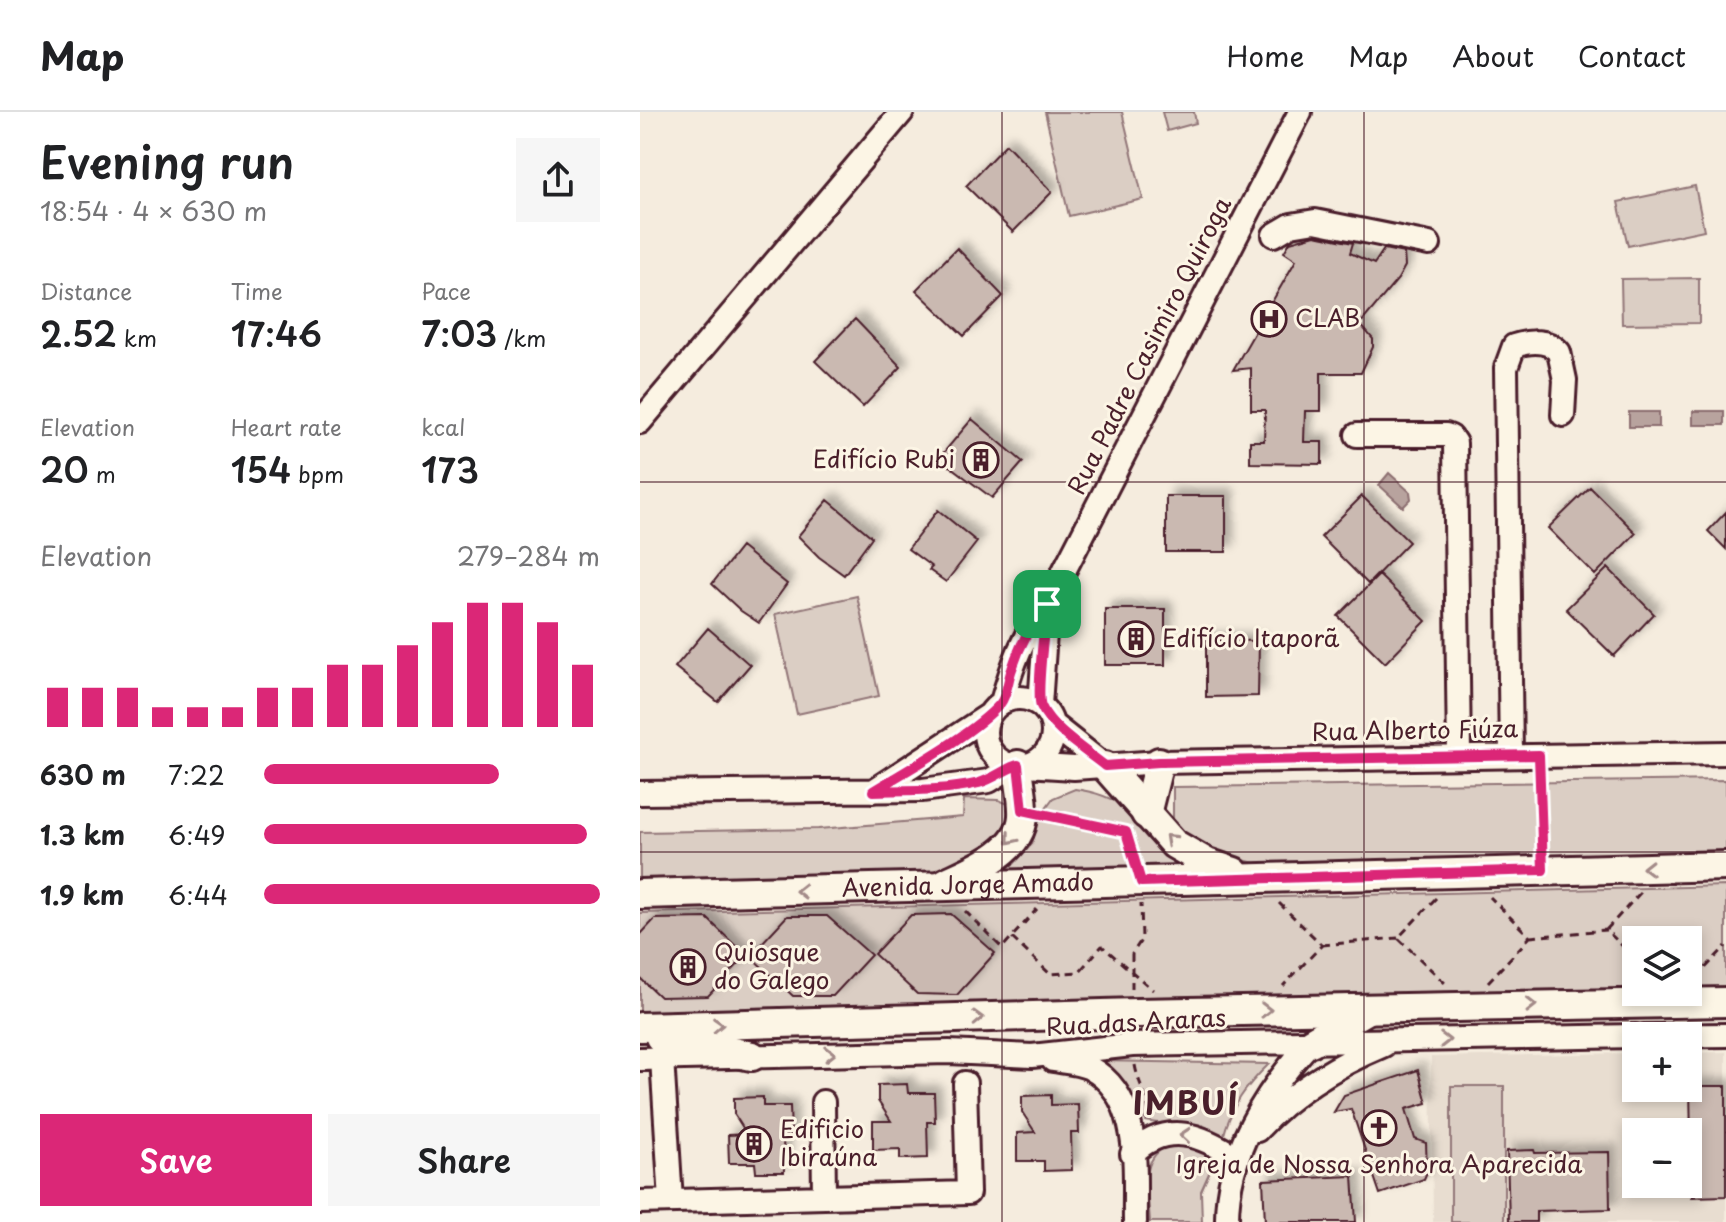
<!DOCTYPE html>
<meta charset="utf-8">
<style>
body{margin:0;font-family:"Playpen Sans",sans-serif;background:#f6f6f6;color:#202124;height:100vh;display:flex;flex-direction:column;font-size:30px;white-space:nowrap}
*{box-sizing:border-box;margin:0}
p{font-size:26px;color:#757577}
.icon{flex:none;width:44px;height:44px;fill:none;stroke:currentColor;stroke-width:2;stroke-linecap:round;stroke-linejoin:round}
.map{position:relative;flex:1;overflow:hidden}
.side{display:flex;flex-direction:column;background:#fff;width:640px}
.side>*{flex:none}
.buttons{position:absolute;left:982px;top:814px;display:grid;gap:16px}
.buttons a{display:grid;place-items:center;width:80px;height:80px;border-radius:0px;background:#fff;box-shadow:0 4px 12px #0003;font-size:40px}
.pin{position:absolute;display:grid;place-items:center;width:68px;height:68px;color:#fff;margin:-34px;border-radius:16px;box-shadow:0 4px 12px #0006}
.round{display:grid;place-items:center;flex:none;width:84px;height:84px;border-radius:0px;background:#f6f6f6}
.overview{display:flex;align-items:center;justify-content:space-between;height:136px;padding:0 40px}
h1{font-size:44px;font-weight:600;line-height:60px}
.stats{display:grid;grid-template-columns:repeat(3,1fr);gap:12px;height:136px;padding:8px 40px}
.stats div{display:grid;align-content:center}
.stats b{font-size:34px;font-weight:600}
.stats small{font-size:22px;font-weight:400}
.stats p{font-size:22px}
.chart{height:224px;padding:16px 40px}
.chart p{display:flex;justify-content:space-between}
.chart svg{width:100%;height:144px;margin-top:8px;stroke:#db2777;stroke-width:6}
.button{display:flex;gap:16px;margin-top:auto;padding:16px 40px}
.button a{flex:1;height:92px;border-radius:0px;background:#db2777;color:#fff;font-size:32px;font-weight:600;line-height:92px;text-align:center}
.button a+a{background:#f6f6f6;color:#202124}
ul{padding:0 40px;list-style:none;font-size:26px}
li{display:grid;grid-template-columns:128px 96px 1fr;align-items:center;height:60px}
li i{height:20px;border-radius:10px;background:#db2777}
header{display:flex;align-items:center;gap:48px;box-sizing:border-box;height:112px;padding:0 40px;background:#fff;border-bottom:2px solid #e0e0e0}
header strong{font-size:38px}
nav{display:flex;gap:44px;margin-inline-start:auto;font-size:28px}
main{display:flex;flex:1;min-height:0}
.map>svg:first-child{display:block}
</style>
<header>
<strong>Map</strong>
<nav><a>Home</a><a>Map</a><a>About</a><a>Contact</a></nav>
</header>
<main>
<section class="side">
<div class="overview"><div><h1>Evening run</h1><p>18:54 · 4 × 630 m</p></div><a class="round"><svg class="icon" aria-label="share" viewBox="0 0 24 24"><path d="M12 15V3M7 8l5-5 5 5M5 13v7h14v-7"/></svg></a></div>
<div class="stats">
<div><p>Distance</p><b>2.52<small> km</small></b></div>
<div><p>Time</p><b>17:46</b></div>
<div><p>Pace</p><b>7:03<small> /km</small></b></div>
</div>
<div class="stats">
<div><p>Elevation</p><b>20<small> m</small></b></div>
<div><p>Heart rate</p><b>154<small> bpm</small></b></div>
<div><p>kcal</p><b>173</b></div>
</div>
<div class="chart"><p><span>Elevation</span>279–284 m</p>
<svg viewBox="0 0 160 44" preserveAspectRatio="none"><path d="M5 44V32M15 44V32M25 44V32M35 44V38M45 44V38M55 44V38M65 44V32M75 44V32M85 44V25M95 44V25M105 44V19M115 44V12M125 44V6M135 44V6M145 44V12M155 44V25"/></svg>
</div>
<ul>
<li><b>630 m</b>7:22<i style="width:70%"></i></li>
<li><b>1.3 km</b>6:49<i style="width:96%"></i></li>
<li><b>1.9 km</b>6:44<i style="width:100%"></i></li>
</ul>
<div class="button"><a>Save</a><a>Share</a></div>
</section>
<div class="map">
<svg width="1086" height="1110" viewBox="0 0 1086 1110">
<defs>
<filter id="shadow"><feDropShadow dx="7" dy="-7" stdDeviation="4" flood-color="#0004"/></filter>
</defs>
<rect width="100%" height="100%" fill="#f5ecde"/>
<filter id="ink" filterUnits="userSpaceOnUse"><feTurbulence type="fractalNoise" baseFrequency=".0125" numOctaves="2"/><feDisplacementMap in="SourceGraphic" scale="16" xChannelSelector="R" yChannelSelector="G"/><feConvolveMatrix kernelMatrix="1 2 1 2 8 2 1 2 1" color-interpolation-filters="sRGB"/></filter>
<g filter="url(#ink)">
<!-- built -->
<path fill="#e8ddd0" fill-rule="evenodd" d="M1086,940V1110H793L791,945L996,941V976H1048V941ZM996,1020H1048V1072H996Z"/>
<!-- green -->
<path fill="#dbcec4" stroke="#927678" stroke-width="2" fill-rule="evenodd" d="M405,0H482L503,87L429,104Z
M522,0H554L556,11L527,19Z
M1055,74L1064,118L988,134L978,90Z
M1059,166V211L982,212L981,167Z
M217,484L239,584L157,602L135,502Z
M1086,668V751L619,752L558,737L533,716V675Z
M435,677C490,684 509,717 545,754L348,767L374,752L392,732L399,705L413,686Z
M324,687L359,688L368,692L374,701V721L315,760L0,771V720L179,717L323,705Z
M1086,774V880L489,887L0,901V801ZM996,828H1048V880H996Z
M456,949L629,952C606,974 591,994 583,1026L567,1019L506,1009L475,962Z
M811,974H864V1110H811Z
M539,1028L560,1035L567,1046L570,1059L561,1079L562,1110H510C508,1072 496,1043 539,1028Z"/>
<!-- water -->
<path fill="#b8a39e" stroke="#8c6e70" stroke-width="2" d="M1053,299H1084V313H1053Z
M989,300H1019V315H989Z
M749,361L770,380L771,387L763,395L739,373Z"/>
<!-- building -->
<path fill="#cab9b1" stroke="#4a1f2b" stroke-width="2" filter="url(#shadow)" d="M366,32L412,80L373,120L326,74Z
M675,123L713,131L710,141L734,152L744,137L764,141L765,154L758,167L720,212L733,227V235L721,261H681V299H665L664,330H682V352L610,351V329H624L625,298H611V256L593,258L656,148L644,140L650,130Z
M317,136L363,184L324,224L276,178Z
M215,207L261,255L223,295L175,249Z
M332,307L383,350L352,386L299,346Z
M950,375L996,421L955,463L908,416Z
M526,384H586V440H526Z
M722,384L769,430L728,472L681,425Z
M188,388L232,425L204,463L179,445L158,424Z
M298,398L337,430L306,470L289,458L292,455L268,437Z
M1086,400V437L1068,419Z
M101,435L147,472L119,511L101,499L72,472Z
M968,456L1014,502L974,544L926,497Z
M739,463L786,509L745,551L698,504Z
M465,497H525V553H465Z
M68,516L110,553L78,590L35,555Z
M566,528L619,529L618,584L566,585Z
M311,802L355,841L317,883L277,882L234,842L271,803Z
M147,804H187L231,843L193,884H153L110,844Z
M67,806L106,844L68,884L20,885L0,866V823L15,807Z
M778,958L787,991L766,997L775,1027L786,1031L787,1060L784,1067L740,1082L711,997L694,1000L704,983Z
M267,972L268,981H294L295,1010H287L288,1046L260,1047V1037L233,1038V1009H251L238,989V973Z
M1050,974H1086V1084L1052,1085Z
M411,983V993L438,992L439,1021H431L432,1058L404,1059V1049H377V1021L395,1020L382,1000V984Z
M123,985V994H150L151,1023H143L144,1060H116L115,1051H89L88,1023L107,1022L94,1002V986Z
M894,1038L895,1041L969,1040L970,1097L896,1099V1110H869L867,1039Z
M713,1064L716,1110H625L623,1068Z"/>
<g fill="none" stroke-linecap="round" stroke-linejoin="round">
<defs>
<path id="minor" d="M634,123L651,113L675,109L789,132
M0,310L262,0
M717,323H806L811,325L815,331L819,644
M345 620a34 34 0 1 1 68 0a34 34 0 1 1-68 0Z
M362,590C372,554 383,522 407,492L660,0
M400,593L407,493
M412,612L465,654
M871,644L866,256L874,234C889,229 908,227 919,240L925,268L923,303
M386,653L434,656L519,650L1086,641
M233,679L349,603
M0,681L283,678L349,669L373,654
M1004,924L1086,923
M22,946L31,1089
M0,947L309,940L392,944L492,933L996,924
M413,948C425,950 440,951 450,956C503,985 494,1058 495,1110
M183,990L184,1085
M617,1018C652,980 696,953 744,933
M492,1042C527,1008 562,1023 597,1046
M0,1090L328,1081L325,971
M587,1110C586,1041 626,978 671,930"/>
<g id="major">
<path d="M465,654L534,732L567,751L594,760"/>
<path d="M506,702L519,650"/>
<path d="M305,771C332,758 381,740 383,704C384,687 379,670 378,653"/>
<path id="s1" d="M0,782L1086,754"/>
<path d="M0,915L497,901L1086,890"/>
<path d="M20,925L112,944"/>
<path d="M671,930L726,898"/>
</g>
</defs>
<!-- minor casing -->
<use href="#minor" stroke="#4a1f2b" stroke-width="28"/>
<!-- major casing -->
<use href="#major" stroke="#4a1f2b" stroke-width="34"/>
<!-- path -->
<path stroke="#4a1f2b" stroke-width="3" stroke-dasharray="8 6" stroke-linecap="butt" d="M900,663L902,735
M406,703L486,720L494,745
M796,786L758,826L805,871
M639,791L682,833L643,874
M325,799L362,836L397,797
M890,825L966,818
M372,826L410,862L439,860L462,834L513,878
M682,833L758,826
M996,847L966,818L1000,781
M1056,866L1086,834
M848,870L890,825L850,785
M492,877V842L502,827L501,792
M495,953C498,971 507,983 509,1002"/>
<!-- minor -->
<use href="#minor" stroke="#fcf5e5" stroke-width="22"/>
<!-- major -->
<use href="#major" stroke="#fcf5e5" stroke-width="28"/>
</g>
<!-- one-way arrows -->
<defs><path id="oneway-chevron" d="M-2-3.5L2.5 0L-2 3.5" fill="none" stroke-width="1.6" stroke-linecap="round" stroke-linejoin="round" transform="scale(2)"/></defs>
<g stroke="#a38a88">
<use href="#oneway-chevron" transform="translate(371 727) rotate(129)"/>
<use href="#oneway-chevron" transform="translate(530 727) rotate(-137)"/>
<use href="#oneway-chevron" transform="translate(1008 756) rotate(179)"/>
<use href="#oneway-chevron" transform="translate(161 779) rotate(179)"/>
<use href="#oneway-chevron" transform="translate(891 893) rotate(-1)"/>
<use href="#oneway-chevron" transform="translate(626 898) rotate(-1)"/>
<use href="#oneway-chevron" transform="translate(338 906) rotate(-2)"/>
<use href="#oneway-chevron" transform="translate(78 913) rotate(-2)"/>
<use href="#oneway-chevron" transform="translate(805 928) rotate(-1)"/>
<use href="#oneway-chevron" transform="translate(190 942) rotate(-1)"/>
<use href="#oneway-chevron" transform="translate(545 1023) rotate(-175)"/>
</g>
</g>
<g fill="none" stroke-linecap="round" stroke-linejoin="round" filter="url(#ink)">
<defs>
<path id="route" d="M407,492C405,509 396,582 401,594C412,618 444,637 465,654L519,650L899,643L903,758L501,770L486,720L383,698L378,653C368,655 354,667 339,671C305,679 268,678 233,679C269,657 333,622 360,592C367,584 368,567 372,557C380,532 391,512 407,492Z"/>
</defs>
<!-- route casing -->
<use href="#route" stroke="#fff" stroke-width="16"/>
<!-- route -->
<use href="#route" stroke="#db2777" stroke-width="10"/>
</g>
<!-- grid -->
<path fill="none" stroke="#4a1f2b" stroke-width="2" stroke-opacity="0.55" d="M362,0V1110M724,0V1110M0,370H1086M0,740H1086"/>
<!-- icons -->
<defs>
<symbol id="hospital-ring" viewBox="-11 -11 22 22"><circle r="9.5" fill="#fcf5e5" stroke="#4a1f2b" stroke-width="1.5"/><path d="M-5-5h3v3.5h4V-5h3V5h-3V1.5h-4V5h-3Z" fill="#4a1f2b"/></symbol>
<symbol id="building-ring" viewBox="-11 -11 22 22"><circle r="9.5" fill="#fcf5e5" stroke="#4a1f2b" stroke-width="1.5"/><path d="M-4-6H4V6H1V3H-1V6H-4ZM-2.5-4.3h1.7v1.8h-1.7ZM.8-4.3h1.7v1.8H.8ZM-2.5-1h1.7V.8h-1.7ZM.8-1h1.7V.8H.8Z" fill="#4a1f2b"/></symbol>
<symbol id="church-ring" viewBox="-11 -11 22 22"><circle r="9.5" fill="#fcf5e5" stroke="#4a1f2b" stroke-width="1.5"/><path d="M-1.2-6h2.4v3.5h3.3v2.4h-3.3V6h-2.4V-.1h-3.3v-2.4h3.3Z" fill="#4a1f2b"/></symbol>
</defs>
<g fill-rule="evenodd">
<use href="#hospital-ring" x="609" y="187" width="40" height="40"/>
<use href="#building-ring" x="321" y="328" width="40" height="40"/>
<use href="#building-ring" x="476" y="507" width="40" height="40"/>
<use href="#building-ring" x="28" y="835" width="40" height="40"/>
<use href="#church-ring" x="719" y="996" width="40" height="40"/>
<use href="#building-ring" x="94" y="1012" width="40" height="40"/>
</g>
<g text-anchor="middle" stroke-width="6" stroke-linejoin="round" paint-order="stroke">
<!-- poi labels -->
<g font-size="24" fill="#4a1f2b" stroke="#fcf5e5" text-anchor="start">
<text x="655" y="215">CLAB</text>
<text x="315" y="356" text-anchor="end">Edifício Rubi</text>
<text x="522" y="535">Edifício Itaporã</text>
<text x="74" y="849">Quiosque<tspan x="74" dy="28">do Galego</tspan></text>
<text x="140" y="1026">Edificio<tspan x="140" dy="28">Ibiraúna</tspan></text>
<text x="739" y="1061" text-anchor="middle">Igreja de Nossa Senhora Aparecida</text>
</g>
<!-- street labels -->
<g font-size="24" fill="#4a1f2b" stroke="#fcf5e5">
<text transform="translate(510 234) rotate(-63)" y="8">Rua Padre Casimiro Quiroga</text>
<text transform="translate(775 619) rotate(-1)" y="8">Rua Alberto Fiúza</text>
<text dy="8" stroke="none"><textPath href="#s1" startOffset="328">Avenida Jorge Amado</textPath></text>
<text transform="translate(496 911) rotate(-3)" y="8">Rua das Araras</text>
</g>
<!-- district labels -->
<g font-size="32" font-weight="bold" letter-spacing="2" fill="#4a1f2b" stroke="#fcf5e5">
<text x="546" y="1003">IMBUÍ</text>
</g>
</g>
</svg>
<div class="buttons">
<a><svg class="icon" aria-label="layers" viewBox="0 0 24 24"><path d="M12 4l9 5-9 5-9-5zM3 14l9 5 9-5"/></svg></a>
<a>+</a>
<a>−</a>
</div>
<div class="pin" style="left:407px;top:492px;background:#1e9e55"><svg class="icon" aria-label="arrive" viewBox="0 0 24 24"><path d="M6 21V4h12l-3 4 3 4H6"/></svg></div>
</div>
</main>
